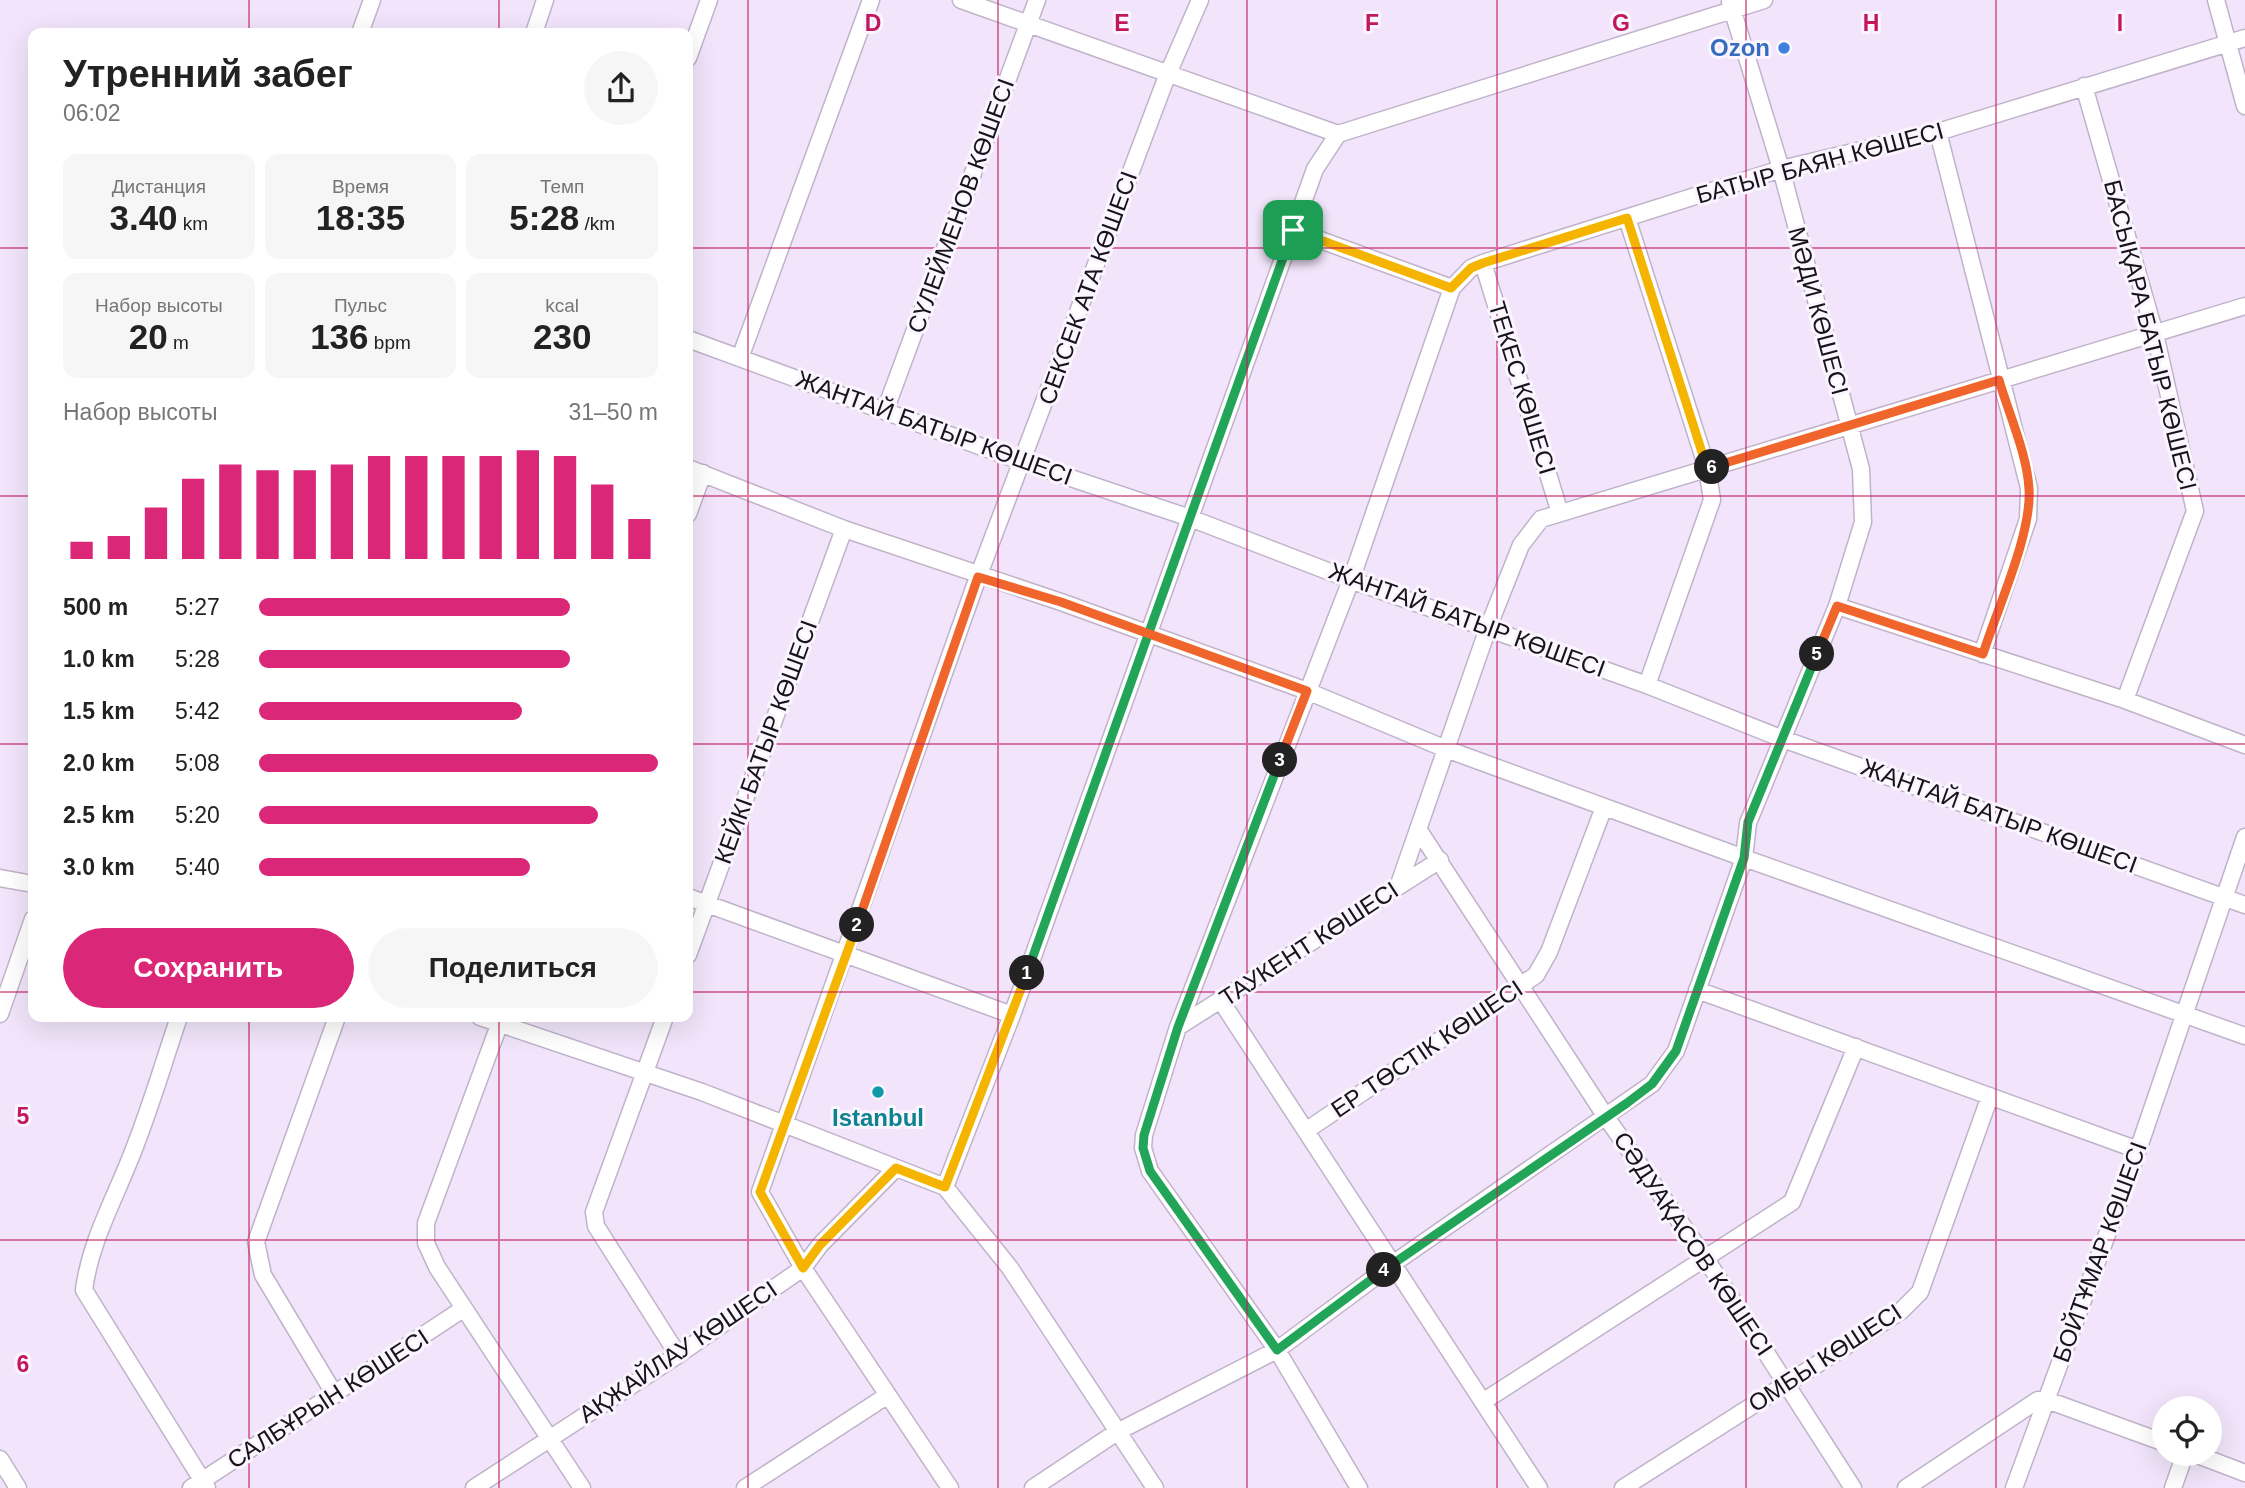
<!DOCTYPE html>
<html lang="ru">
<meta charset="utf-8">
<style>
body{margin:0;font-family:Arial,sans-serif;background:#f6f6f6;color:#222;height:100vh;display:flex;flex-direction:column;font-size:26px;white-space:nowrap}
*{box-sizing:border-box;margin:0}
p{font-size:23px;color:#767676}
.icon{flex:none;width:38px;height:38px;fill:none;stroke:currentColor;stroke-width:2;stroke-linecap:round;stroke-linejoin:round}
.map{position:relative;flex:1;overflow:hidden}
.side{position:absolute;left:28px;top:28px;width:665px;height:994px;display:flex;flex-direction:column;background:#fff;border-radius:14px;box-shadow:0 7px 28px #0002}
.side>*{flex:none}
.controls{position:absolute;left:2152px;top:1396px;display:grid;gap:14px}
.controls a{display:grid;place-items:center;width:70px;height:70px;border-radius:50%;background:#fff;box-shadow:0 7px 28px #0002;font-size:35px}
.pin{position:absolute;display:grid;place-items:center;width:60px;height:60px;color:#fff;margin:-30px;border-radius:14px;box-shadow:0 4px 10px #0006}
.km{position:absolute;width:35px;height:35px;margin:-18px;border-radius:50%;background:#222;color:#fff;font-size:19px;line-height:35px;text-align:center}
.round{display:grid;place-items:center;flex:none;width:74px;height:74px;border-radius:37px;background:#f6f6f6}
.headline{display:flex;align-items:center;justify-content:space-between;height:119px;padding:0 35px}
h1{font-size:38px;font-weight:800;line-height:52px}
.metrics{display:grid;grid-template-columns:repeat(3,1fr);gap:10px;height:119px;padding:7px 35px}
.metrics div{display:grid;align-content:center;border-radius:14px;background:#f6f6f6;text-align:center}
.metrics b{font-size:35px;font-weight:800}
.metrics small{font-size:19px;font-weight:400}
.metrics p{font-size:19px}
.chart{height:196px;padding:14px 35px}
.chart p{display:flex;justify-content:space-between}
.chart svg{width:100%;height:126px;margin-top:7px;stroke:#db2777;stroke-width:6}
.primary-button{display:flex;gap:14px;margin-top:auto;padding:14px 35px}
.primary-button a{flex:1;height:80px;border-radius:42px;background:#db2777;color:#fff;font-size:28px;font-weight:800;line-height:80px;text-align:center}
.primary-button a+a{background:#f6f6f6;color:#222}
ul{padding:0 35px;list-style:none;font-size:23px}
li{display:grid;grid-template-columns:112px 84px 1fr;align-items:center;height:52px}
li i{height:18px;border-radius:9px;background:#db2777}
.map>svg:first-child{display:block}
</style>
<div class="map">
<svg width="2245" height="1488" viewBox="0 0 2245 1488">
<rect width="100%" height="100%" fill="#f2e5fb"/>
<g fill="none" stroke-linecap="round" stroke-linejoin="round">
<defs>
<path id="minor" d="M961,0L1338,134
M2216,0L2245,106
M1730,2L1781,169L1861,469L1863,522L1837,606L2125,700L2245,745
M360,33L372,0
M534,33L545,0
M688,58L709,0
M2084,86L2155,334L2195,511L2125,700
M1938,132L2029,488L2028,519L1982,654
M1627,218L1707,468L1712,500L1647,685
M1293,230L1452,288
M1483,263L1560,513
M688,339L1023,462L1190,518L1351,580L1647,685L1783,739L2245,905
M740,358L871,0
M885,411L1037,0
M688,468L844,529L1061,602L1307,691L1446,749L1744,858L2245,1036
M688,514L703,473
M1418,829L1606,1117L1704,1256L1853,1488
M0,878L33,884
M1398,887L1488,628L1521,545L1541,519L2245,306
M688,897L1012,1015
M688,955L844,529
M1697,990L2138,1150
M1221,1001L1539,1488
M0,1014L33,919
M179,1017C163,1064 149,1113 130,1159C113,1202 90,1243 84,1290L207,1488
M480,1017L702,1092L945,1187L1010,1268L1155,1488
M502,1017L426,1223V1243L437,1267L582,1488
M665,1017L594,1212L596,1226L678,1355
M1178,1027L1440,860
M1307,1130L1536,975L1549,952L1604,807
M945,1187L1012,1015L1315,169L1338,134L1764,0
M335,1395L263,1275L256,1242L337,1017
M1484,1401L1792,1202L1856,1047
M2195,1454L2245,1473
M0,1459L18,1488
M191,1488L463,1309
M474,1488L678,1355L803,1268L820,1245L896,1168
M745,1488L888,1395
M950,1488L803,1268L760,1192L978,577L1167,76L1200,0
M1033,1488L1117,1432L1277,1350L1394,1263L1652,1084L1676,1051L1744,858L1748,823L1837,606
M1359,1488L1277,1350L1150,1171L1143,1148L1144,1135L1178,1027L1351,580L1452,288L1471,268L1483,263L1781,169L1938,132L2245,38
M1623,1488L1901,1311L1920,1292L1990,1096
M1906,1488L2038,1400H2047L2165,1443
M2014,1488L2138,1150L2245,837
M2173,1488L2185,1454"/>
</defs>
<!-- minor casing -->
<use href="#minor" stroke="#c0b3c9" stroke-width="19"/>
<!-- minor -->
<use href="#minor" stroke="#fff" stroke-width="16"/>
</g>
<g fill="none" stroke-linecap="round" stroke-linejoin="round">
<defs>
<path id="split-1" d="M1027,973L1293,230"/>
<path id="split-2" d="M857,925L760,1192L803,1268L820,1245L896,1168L945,1187L1027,973"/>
<path id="split-3" d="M857,925L978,577L1061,602L1307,691L1280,760"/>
<path id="split-4" d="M1280,760L1178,1027L1144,1135L1143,1148L1150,1171L1277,1350L1384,1270"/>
<path id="split-5" d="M1384,1270L1627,1103L1652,1084L1676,1051L1744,858L1748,822L1817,654"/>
<path id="split-6" d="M1712,467L1999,380C2009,415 2027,453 2029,489C2032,534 1997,609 1983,654L1837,606L1817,654"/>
<path id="split-7" d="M1293,230L1451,288L1471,268L1483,263L1627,218L1707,468L1712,467"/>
</defs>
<!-- split-1 casing -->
<use href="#split-1" stroke="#fff" stroke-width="14"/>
<!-- split-2 casing -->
<use href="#split-2" stroke="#fff" stroke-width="14"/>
<!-- split-3 casing -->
<use href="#split-3" stroke="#fff" stroke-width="14"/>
<!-- split-4 casing -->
<use href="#split-4" stroke="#fff" stroke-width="14"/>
<!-- split-5 casing -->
<use href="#split-5" stroke="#fff" stroke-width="14"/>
<!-- split-6 casing -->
<use href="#split-6" stroke="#fff" stroke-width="14"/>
<!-- split-7 casing -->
<use href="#split-7" stroke="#fff" stroke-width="14"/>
<!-- split-1 -->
<use href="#split-1" stroke="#22a559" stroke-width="9"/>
<!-- split-2 -->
<use href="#split-2" stroke="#f5b400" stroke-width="9"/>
<!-- split-3 -->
<use href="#split-3" stroke="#f0652b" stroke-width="9"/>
<!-- split-4 -->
<use href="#split-4" stroke="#22a559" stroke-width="9"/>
<!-- split-5 -->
<use href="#split-5" stroke="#22a559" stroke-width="9"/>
<!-- split-6 -->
<use href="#split-6" stroke="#f0652b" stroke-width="9"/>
<!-- split-7 -->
<use href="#split-7" stroke="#f5b400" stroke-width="9"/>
</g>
<!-- grid -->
<path fill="none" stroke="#c2185b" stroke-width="2" stroke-opacity="0.55" d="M249,0V33M499,0V33M748,0V1488M998,0V1488M1247,0V1488M1497,0V1488M1746,0V1488M1996,0V1488M0,248H33M688,248H2245M0,496H33M688,496H2245M0,744H33M688,744H2245M0,992H33M688,992H2245M249,1017V1488M499,1017V1488M0,1240H2245"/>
<!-- markers -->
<circle fill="#3f7fe0" stroke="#fbf5ff" stroke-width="2.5" cx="1784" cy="48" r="7"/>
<circle fill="#0f9aa8" stroke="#fbf5ff" stroke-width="2.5" cx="878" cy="1092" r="7"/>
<g text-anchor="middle" stroke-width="6" stroke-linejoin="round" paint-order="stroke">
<!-- shop labels -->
<g font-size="24" font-weight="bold" fill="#366cbe" stroke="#fbf5ff" text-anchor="end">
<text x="1770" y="56">Ozon</text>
</g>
<!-- street labels -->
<g font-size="24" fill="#17131a" stroke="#fbf5ff">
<text transform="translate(1820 163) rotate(-15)" y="8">БАТЫР БАЯН КӨШЕСІ</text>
<text transform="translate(961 206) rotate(-70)" y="8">СҮЛЕЙМЕНОВ КӨШЕСІ</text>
<text transform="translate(1088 288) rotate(-70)" y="8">СЕКСЕК АТА КӨШЕСІ</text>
<text transform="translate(1818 311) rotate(75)" y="8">МӘДИ КӨШЕСІ</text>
<text transform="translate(2150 335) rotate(76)" y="8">БАСЫҚАРА БАТЫР КӨШЕСІ</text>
<text transform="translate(1522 388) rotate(73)" y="8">ТЕКЕС КӨШЕСІ</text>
<text transform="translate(934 428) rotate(20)" y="8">ЖАНТАЙ БАТЫР КӨШЕСІ</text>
<text transform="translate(1467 620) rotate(20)" y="8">ЖАНТАЙ БАТЫР КӨШЕСІ</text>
<text transform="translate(766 742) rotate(-70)" y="8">КЕЙКІ БАТЫР КӨШЕСІ</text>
<text transform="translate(1999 816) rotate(20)" y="8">ЖАНТАЙ БАТЫР КӨШЕСІ</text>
<text transform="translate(1309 944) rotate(-33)" y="8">ТАУКЕНТ КӨШЕСІ</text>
<text transform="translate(1427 1049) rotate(-34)" y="8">ЕР ТӨСТІК КӨШЕСІ</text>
<text transform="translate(1693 1244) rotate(56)" y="8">СӘДУАҚАСОВ КӨШЕСІ</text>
<text transform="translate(2100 1252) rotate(-70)" y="8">БОЙТҰМАР КӨШЕСІ</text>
<text transform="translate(678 1352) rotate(-34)" y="8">АҚЖАЙЛАУ КӨШЕСІ</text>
<text transform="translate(1825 1358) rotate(-33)" y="8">ОМБЫ КӨШЕСІ</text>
<text transform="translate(328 1399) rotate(-33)" y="8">САЛБҰРЫН КӨШЕСІ</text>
</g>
<!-- culture labels -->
<g font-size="24" font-weight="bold" fill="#0d838f" stroke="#fbf5ff">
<text x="878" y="1126">Istanbul</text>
</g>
</g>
<g font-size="23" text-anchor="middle" font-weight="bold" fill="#c2185b" stroke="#fbf5ff" stroke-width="6" stroke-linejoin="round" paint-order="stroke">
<text x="873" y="31">D</text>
<text x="1122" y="31">E</text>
<text x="1372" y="31">F</text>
<text x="1621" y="31">G</text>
<text x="1871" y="31">H</text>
<text x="2120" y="31">I</text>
<text x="23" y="1124">5</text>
<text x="23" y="1372">6</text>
</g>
</svg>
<div class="controls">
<a><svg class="icon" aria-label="locate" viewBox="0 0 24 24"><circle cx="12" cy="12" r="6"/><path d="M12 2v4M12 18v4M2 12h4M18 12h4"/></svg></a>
</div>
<div class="pin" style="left:1293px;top:230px;background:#1e9e55"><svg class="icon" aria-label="arrive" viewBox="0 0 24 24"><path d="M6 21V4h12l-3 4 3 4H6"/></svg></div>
<b class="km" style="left:1027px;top:973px">1</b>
<b class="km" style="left:857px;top:925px">2</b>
<b class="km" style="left:1280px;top:760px">3</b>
<b class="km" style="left:1384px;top:1270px">4</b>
<b class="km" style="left:1817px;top:654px">5</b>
<b class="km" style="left:1712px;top:467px">6</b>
<section class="side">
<div class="headline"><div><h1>Утренний забег</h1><p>06:02</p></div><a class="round"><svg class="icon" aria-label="share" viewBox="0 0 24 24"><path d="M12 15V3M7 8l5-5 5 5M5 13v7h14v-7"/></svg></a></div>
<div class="metrics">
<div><p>Дистанция</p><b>3.40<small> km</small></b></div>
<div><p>Время</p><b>18:35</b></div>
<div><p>Темп</p><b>5:28<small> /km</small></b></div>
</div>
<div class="metrics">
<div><p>Набор высоты</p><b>20<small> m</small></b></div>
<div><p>Пульс</p><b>136<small> bpm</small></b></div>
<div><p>kcal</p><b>230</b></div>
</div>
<div class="chart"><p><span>Набор высоты</span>31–50 m</p>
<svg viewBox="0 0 160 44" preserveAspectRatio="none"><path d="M5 44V38M15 44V36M25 44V26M35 44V16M45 44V11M55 44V13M65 44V13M75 44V11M85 44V8M95 44V8M105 44V8M115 44V8M125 44V6M135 44V8M145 44V18M155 44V30"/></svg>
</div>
<ul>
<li><b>500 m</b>5:27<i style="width:78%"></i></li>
<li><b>1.0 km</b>5:28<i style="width:78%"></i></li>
<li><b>1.5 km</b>5:42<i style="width:66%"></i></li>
<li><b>2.0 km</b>5:08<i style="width:100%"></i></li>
<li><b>2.5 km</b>5:20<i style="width:85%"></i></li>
<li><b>3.0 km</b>5:40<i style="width:68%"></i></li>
</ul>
<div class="primary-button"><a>Сохранить</a><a>Поделиться</a></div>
</section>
</div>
